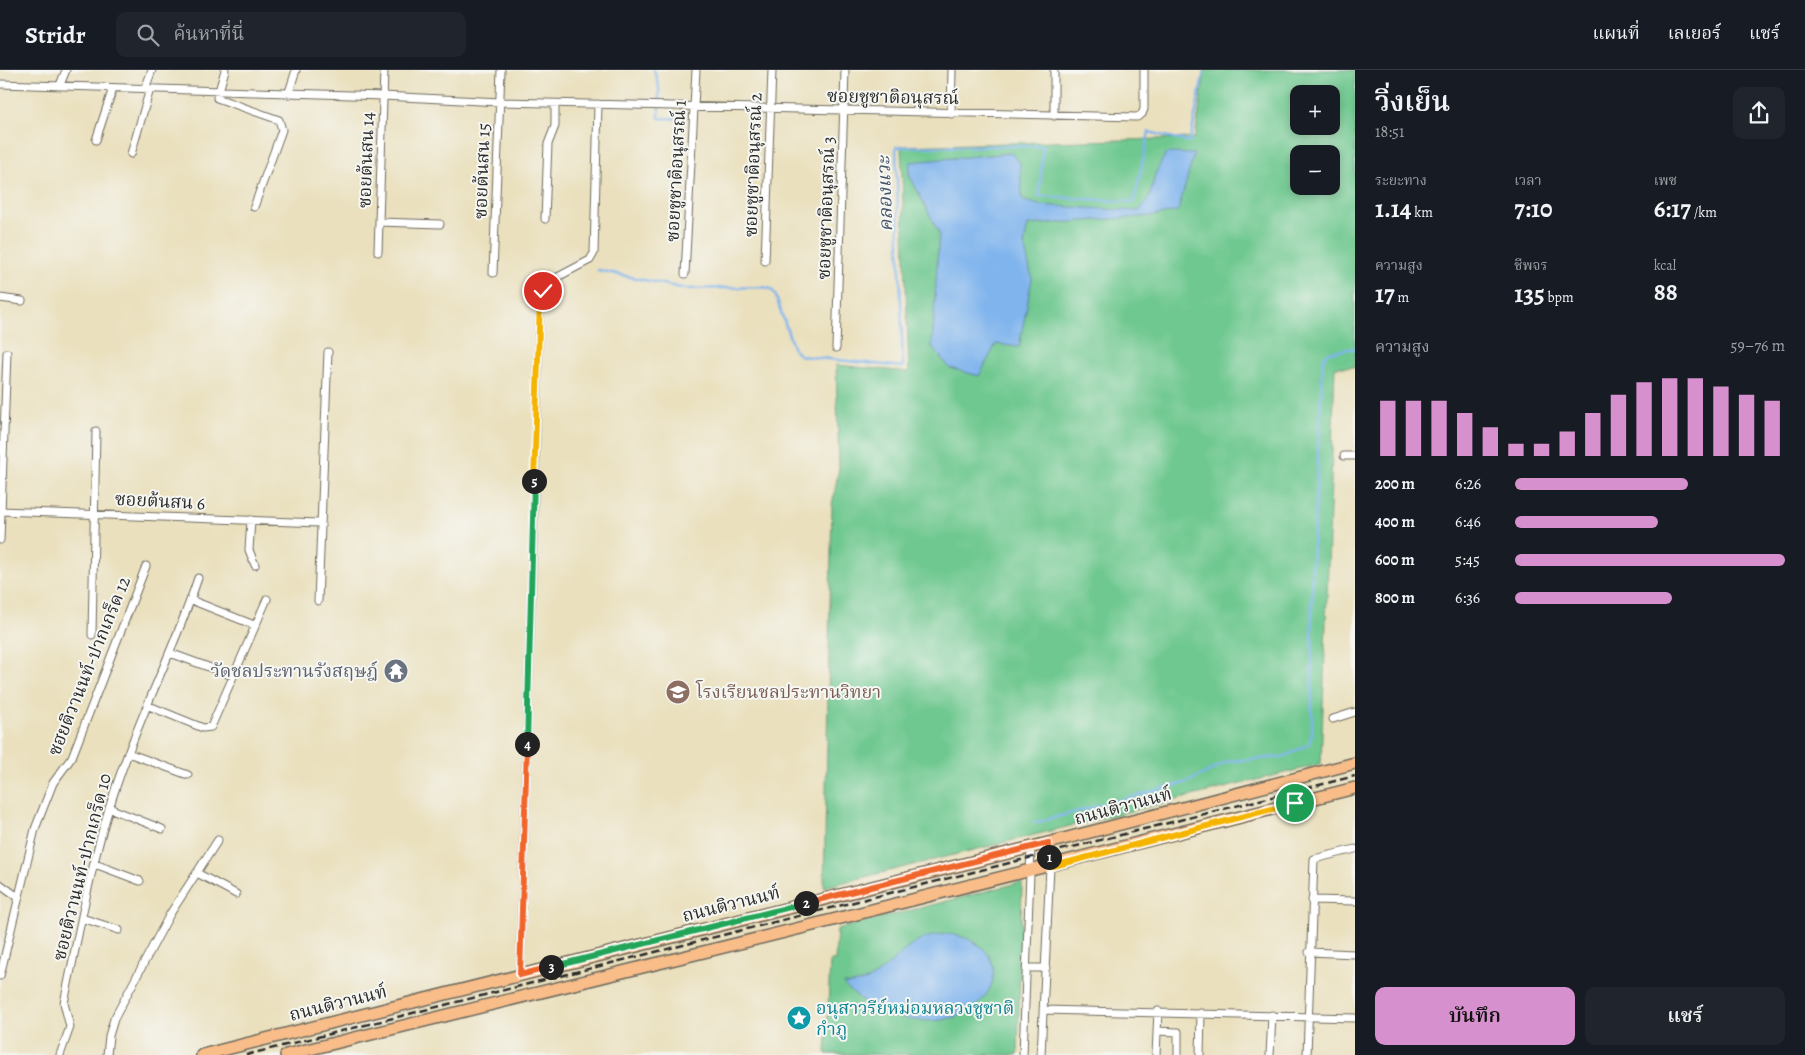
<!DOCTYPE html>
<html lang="th">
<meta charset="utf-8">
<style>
body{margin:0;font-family:Alegreya,"Noto Serif Thai",serif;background:#20242c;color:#f1f3f6;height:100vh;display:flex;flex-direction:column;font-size:19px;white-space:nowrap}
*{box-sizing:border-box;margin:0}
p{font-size:16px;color:#9ea1a6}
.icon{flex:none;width:28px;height:28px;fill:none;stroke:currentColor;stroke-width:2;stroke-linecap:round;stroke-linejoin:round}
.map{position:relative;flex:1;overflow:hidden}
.side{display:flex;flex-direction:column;background:#171b24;width:450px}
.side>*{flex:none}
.controls{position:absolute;left:1290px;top:15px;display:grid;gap:10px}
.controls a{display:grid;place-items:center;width:50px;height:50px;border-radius:10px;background:#171b24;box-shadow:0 2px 8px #0003;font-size:25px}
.pin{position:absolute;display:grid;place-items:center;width:42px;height:42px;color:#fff;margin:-21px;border:2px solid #fff;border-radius:50%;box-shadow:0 1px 5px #0007}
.km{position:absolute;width:25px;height:25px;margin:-12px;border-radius:50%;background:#222;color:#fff;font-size:14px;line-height:25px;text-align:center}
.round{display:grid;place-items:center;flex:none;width:52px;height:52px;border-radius:10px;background:#20242c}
.overview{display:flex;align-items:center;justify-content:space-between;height:85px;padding:0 20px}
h1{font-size:28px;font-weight:600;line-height:38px}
.stats{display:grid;grid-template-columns:repeat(3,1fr);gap:8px;height:85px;padding:5px 20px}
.stats div{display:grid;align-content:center}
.stats b{font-size:25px;font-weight:600}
.stats small{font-size:14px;font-weight:400}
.stats p{font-size:14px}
.chart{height:140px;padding:10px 20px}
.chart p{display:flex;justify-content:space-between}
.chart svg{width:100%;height:90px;margin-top:5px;stroke:#d690ce;stroke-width:6}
.action{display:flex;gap:10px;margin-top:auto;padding:10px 20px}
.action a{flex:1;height:58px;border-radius:10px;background:#d690ce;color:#111;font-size:20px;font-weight:600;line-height:58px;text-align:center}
.action a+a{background:#20242c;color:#f1f3f6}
ul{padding:0 20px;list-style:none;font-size:16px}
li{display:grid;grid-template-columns:80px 60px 1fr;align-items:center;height:38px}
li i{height:12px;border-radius:6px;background:#d690ce}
header{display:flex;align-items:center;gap:30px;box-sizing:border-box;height:70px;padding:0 25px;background:#171b24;border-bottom:1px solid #363941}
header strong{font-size:24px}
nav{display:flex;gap:28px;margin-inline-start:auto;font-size:18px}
.search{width:350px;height:45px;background:#20242c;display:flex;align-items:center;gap:12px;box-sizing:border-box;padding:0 18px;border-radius:10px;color:#9ea1a6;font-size:19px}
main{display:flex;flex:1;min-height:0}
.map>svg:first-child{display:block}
</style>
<header>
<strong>Stridr</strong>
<div class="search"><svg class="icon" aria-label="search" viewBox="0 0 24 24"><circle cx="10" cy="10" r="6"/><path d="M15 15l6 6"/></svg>ค้นหาที่นี่</div>
<nav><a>แผนที่</a><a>เลเยอร์</a><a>แชร์</a></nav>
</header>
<main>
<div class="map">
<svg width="1355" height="985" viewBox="0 0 1355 985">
<rect width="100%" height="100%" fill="#f6f6f2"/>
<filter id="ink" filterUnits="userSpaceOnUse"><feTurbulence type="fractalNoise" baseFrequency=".02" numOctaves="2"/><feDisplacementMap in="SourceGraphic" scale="10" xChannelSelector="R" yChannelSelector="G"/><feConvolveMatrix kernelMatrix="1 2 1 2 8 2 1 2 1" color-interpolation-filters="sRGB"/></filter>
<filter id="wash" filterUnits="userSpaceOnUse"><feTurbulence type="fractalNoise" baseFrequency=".0096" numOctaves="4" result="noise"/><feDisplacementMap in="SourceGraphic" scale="20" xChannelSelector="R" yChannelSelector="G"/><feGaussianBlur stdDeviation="1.12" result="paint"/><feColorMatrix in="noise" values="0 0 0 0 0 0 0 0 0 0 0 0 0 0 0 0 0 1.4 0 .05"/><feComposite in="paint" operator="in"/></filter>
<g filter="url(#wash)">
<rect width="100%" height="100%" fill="#eae0bd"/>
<!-- green -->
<path fill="#6ec88f" stroke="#4c7a5d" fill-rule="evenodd" d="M1205,0H1355V297H1335L1321,694L824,817L832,435L839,398L836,295L909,302L901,76L1195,68ZM1299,24H1331V56H1299ZM1299,84H1331V116H1299Z
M1022,812L1018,985L826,984L830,891H835L837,859Z"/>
<!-- water -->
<path fill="#7fb4ed" stroke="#55708c" d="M1011,83L1020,93L1022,130L1039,135L1139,141L1149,128L1156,102L1166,83L1194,84L1178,141L1153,146L1028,155L1024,174L1032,209L1019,277L996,274L979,306L950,298L932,277L939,163L909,104L910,92Z
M949,864C1036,877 987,985 877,940C865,932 853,925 843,914C889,918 896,864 949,864Z"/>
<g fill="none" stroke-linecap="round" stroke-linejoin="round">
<!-- stream -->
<path stroke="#7fb4ed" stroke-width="2.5" d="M654,0L659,17V48L684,49
M598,200L686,219L763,217L771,219L775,224L794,280L801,286L903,297L896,77L1043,76L1039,126L1134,132L1149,62L1190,72L1204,0
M1034,753L1188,712L1229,691L1283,687L1309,674L1312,663V497L1323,289L1329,282L1355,278"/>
</g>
</g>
<g filter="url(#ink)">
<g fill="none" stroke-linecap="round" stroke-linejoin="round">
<defs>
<path id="minor" d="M225,0L217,28L279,50L282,60L254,137
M0,14L383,26L500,32L1137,47L1142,44L1144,39V0
M60,15L66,0
M145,19L152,0
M288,25L296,0
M951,44L952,0
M1054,46V0
M96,70L113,18
M131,84L150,19
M545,149L548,74L555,56V34
M379,152L440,154
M378,182L384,0
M765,191L772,0
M493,203L501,0
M685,204L696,0
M0,228L22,231
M836,278L845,0
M1344,386H1355
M0,441L319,453
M251,450L249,480L255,495
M0,470L7,283
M191,530L254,555
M318,531L328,282
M92,565L96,361
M170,583L233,606
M149,636L203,658L211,657L267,529
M1333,649L1355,642
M128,683L188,705
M109,738L162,759
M95,794L140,811
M197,803L236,824
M0,814L18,827
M1312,830L1355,831
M82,848L119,860
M1309,882L1355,884
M1027,898H1046
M520,905L540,229L550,211L590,190L594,183L598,34
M0,906L35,759L53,713L72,687L146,496
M1044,940L1355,948
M1157,961L1178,962V985
M60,985L70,957L64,933C79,863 91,791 114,723C137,650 174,581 198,508
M107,985L109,966L114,949L170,844L218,770
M1023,985L1031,777
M1041,985L1050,797L1048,773
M1156,985L1158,941
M1200,985L1201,943
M1270,985L1272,945
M1307,985L1314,789L1355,779"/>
<path id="primary" d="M202,985L1048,773L1355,693
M286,985C643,897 999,810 1355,718"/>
</defs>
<!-- minor casing -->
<use href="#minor" stroke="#6e6a5e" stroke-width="9"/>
<!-- primary casing -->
<use href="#primary" stroke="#6e6a5e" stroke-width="14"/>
<!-- minor -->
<use href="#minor" stroke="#fff" stroke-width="7"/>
<!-- primary -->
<use href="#primary" stroke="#f8bd89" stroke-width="11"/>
<!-- rail -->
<path stroke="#2b2b2b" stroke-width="2.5" stroke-dasharray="8 4" stroke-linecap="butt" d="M246,985L1355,706"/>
</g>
</g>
<g fill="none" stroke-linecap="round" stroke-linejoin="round" filter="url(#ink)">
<defs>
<path id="split-1" d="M1049,787L1050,797L1295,733"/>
<path id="split-2" d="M806,833L1048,773L1049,787"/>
<path id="split-3" d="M551,897L806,833"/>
<path id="split-4" d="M527,674L520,905L551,897"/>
<path id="split-5" d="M527,674L534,411"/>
<path id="split-6" d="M534,411L540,229L543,221"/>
</defs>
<!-- split-1 casing -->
<use href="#split-1" stroke="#fff" stroke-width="10"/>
<!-- split-2 casing -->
<use href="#split-2" stroke="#fff" stroke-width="10"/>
<!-- split-3 casing -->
<use href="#split-3" stroke="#fff" stroke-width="10"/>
<!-- split-4 casing -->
<use href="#split-4" stroke="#fff" stroke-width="10"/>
<!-- split-5 casing -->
<use href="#split-5" stroke="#fff" stroke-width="10"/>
<!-- split-6 casing -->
<use href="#split-6" stroke="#fff" stroke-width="10"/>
<!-- split-1 -->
<use href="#split-1" stroke="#f5b400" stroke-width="6"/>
<!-- split-2 -->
<use href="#split-2" stroke="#f0652b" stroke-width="6"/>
<!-- split-3 -->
<use href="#split-3" stroke="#22a559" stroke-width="6"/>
<!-- split-4 -->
<use href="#split-4" stroke="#f0652b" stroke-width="6"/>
<!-- split-5 -->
<use href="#split-5" stroke="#22a559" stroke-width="6"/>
<!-- split-6 -->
<use href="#split-6" stroke="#f5b400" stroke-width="6"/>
</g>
<!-- icons -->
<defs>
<symbol id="temple-disc" viewBox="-11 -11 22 22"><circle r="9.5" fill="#6b7280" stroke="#f6f6f2"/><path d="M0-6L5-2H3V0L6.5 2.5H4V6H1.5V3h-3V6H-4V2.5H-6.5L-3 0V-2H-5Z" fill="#fff"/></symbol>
<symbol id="school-disc" viewBox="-11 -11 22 22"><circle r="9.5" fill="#8d6e63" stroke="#f6f6f2"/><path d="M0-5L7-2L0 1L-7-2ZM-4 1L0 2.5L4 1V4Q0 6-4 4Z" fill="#fff"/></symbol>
<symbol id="sight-disc" viewBox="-11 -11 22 22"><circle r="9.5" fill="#0f9aa8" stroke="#f6f6f2"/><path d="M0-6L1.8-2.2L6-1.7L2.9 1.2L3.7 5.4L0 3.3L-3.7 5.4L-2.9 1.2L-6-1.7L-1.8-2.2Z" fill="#fff"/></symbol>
</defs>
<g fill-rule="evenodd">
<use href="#temple-disc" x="382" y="587" width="28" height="28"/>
<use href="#school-disc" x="664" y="608" width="28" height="28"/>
<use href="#sight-disc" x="785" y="934" width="28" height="28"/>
</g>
<g text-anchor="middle" stroke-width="4" stroke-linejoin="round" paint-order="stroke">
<!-- street labels -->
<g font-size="18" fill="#2b2b2b" stroke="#f6f6f2">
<text transform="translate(893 27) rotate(1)" y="6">ซอยชูชาติอนุสรณ์</text>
<text transform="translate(366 90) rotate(-88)" y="6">ซอยต้นสน 14</text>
<text transform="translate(753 95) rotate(-88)" y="6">ซอยชูชาติอนุสรณ์ 2</text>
<text transform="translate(482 101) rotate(-88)" y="6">ซอยต้นสน 15</text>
<text transform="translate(676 101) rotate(-87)" y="6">ซอยชูชาติอนุสรณ์ 1</text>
<text transform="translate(826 138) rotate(-88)" y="6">ซอยชูชาติอนุสรณ์ 3</text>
<text transform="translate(160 431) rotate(3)" y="6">ซอยต้นสน 6</text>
<text transform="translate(89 596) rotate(-68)" y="6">ซฮยติวานนท์-ปากเกร็ด 12</text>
<text transform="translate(1123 736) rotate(-15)" y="6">ถนนติวานนท์</text>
<text transform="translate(82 797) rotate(-76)" y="6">ซอยติวานนท์-ปากเกร็ด 10</text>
<text transform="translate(731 834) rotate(-14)" y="6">ถนนติวานนท์</text>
<text transform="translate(338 933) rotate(-14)" y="6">ถนนติวานนท์</text>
</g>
<!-- worship labels -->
<g font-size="18" fill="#5b616d" stroke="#f6f6f2" text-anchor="end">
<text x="378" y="607">วัดชลประทานรังสฤษฎ์</text>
</g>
<!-- education labels -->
<g font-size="18" fill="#785e54" stroke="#f6f6f2" text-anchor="start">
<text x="696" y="628">โรงเรียนชลประทานวิทยา</text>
</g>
<!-- culture labels -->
<g font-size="18" fill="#0d838f" stroke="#f6f6f2" text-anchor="start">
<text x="816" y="944">อนุสาวรีย์หม่อมหลวงชูชาติ<tspan x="816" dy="21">กำภู</tspan></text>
</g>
<!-- water labels -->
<g font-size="19" font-style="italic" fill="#445465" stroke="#f6f6f2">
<text transform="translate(884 124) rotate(-92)" y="7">คลองแวะ</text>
</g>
</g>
</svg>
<div class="controls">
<a>+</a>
<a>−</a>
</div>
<div class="pin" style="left:1295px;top:733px;background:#1e9e55"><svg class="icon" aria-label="arrive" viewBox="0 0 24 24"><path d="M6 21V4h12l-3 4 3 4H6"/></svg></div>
<div class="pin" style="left:543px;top:221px;background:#d93025"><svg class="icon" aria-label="check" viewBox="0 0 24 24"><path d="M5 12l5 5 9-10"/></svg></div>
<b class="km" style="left:1049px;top:787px">1</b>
<b class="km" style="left:806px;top:833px">2</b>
<b class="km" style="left:551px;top:897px">3</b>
<b class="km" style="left:527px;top:674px">4</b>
<b class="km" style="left:534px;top:411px">5</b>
</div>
<section class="side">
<div class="overview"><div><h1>วิ่งเย็น</h1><p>18:51</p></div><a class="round"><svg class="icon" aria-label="share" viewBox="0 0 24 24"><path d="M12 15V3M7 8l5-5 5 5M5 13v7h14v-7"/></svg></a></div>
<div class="stats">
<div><p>ระยะทาง</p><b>1.14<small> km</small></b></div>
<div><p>เวลา</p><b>7:10</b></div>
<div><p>เพซ</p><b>6:17<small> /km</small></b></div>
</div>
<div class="stats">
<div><p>ความสูง</p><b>17<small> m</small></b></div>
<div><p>ชีพจร</p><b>135<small> bpm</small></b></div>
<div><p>kcal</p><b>88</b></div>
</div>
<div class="chart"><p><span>ความสูง</span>59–76 m</p>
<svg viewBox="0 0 160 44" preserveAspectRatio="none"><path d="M5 44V17M15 44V17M25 44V17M35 44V23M45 44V30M55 44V38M65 44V38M75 44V32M85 44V23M95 44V14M105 44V8M115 44V6M125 44V6M135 44V10M145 44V14M155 44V17"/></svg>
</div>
<ul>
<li><b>200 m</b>6:26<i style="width:64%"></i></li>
<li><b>400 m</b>6:46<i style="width:53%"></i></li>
<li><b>600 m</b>5:45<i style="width:100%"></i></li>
<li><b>800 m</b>6:36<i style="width:58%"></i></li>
</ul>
<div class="action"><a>บันทึก</a><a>แชร์</a></div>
</section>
</main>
